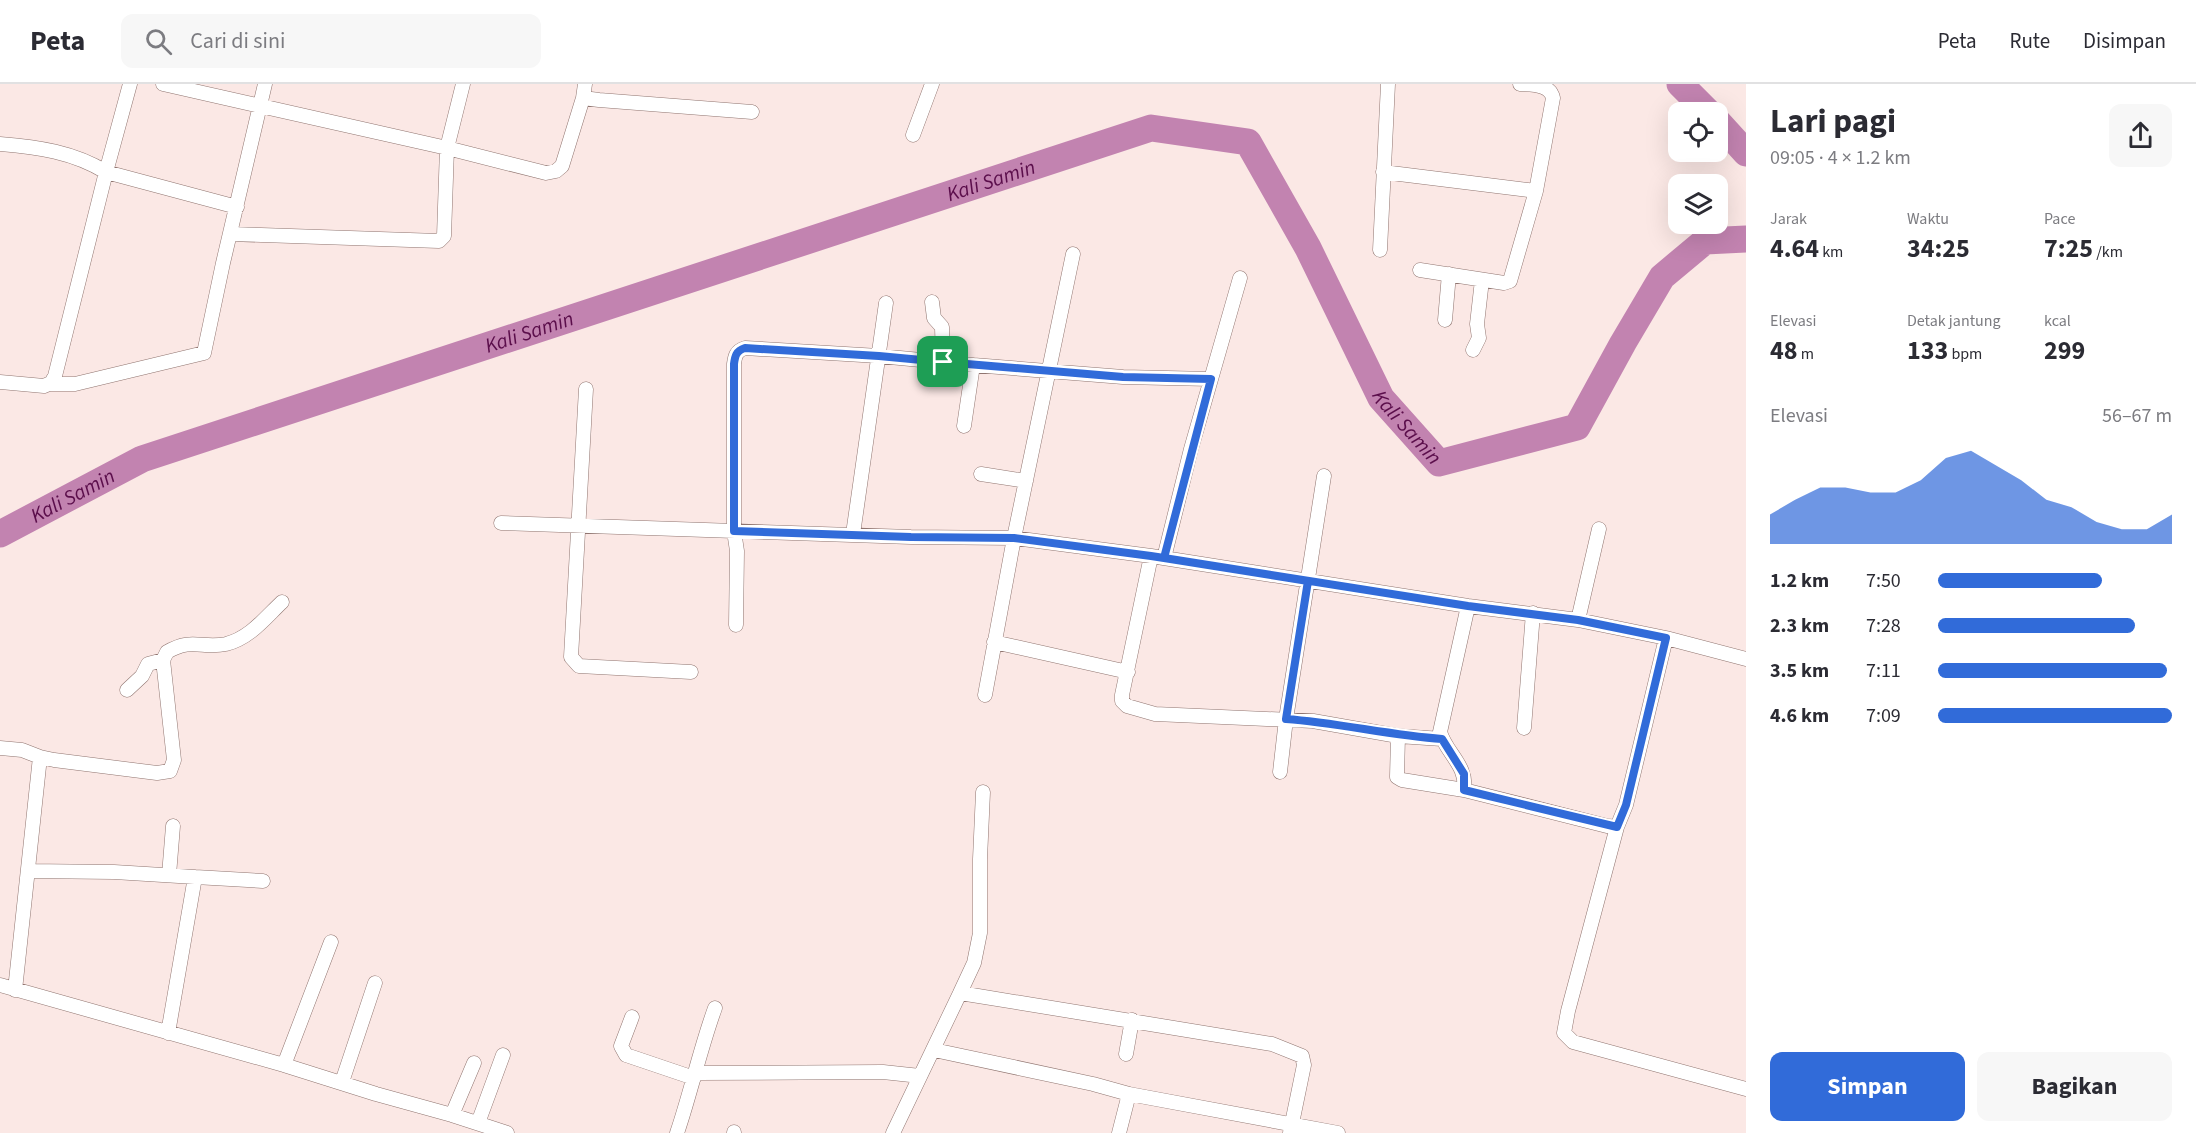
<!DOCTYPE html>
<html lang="id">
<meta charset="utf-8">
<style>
body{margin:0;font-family:"Source Sans 3",sans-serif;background:#f7f7f7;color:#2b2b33;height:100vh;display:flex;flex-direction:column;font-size:22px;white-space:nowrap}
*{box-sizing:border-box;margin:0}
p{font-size:20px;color:#7c7c81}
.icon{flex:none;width:33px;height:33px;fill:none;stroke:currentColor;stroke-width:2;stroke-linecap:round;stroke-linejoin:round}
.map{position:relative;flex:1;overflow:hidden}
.side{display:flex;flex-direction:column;background:#fff;width:450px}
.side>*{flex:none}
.fabs{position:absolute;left:1668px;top:18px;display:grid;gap:12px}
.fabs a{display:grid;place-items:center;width:60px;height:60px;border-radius:12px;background:#fff;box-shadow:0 6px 24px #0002;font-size:30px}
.pin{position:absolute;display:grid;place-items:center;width:51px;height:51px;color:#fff;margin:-26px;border-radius:12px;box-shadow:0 3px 9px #0006}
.round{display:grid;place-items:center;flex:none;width:63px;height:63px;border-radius:12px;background:#f7f7f7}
.overview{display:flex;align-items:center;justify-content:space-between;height:102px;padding:0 24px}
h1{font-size:33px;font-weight:700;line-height:45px}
.figures{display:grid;grid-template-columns:repeat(3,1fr);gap:9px;height:102px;padding:6px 24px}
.figures div{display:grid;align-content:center}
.figures b{font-size:26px;font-weight:700}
.figures small{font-size:16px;font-weight:400}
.figures p{font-size:16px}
.chart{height:168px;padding:12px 24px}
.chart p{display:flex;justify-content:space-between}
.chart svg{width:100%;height:108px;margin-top:6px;fill:#316bd9;opacity:.7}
.button{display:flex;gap:12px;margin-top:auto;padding:12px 24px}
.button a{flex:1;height:69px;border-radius:12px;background:#316bd9;color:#fff;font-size:24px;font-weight:700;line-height:69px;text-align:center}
.button a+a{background:#f7f7f7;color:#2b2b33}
ul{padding:0 24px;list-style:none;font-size:20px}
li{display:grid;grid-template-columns:96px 72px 1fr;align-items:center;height:45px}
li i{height:15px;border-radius:8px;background:#316bd9}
header{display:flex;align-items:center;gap:36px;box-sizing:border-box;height:84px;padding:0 30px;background:#fff;border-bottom:2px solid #e1e1e2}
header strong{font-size:28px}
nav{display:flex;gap:33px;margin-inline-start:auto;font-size:21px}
.search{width:420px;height:54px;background:#f7f7f7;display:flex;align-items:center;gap:15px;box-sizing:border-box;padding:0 21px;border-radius:12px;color:#7c7c81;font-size:22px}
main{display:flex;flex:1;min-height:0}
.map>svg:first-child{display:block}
</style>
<header>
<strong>Peta</strong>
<div class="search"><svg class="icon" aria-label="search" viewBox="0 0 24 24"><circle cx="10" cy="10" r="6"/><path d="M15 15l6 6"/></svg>Cari di sini</div>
<nav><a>Peta</a><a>Rute</a><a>Disimpan</a></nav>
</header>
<main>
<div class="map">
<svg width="1746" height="1049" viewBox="0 0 1746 1049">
<rect width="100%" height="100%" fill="#fbe8e5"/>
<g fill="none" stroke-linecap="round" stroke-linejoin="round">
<!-- river -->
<g stroke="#c283b0" stroke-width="27">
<path d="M1680,0L1708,28"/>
<path d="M1718,38L1746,69"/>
<path id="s1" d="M0,450L142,375L1151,44L1248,58L1308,164L1381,314L1439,379L1577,343L1623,259L1662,193L1705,157L1746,155"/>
</g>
<defs>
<path id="minor" d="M163,0L447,64L546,89L556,87L562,82L583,14
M585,0L583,14L599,16L752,28
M913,51L932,0
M0,60C38,63 73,68 106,88L237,123
M1383,88L1536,107
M230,150L439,157L444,152L447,64L463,0
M1380,166L1388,0
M1420,186L1504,199L1510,197L1536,107L1553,14C1550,0 1533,1 1520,0
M932,218L934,234L942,243L943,278
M1445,236L1449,190
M1473,266L1479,254L1477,240L1482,196
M0,298L44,302L51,299L55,292L106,88L130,0
M48,300H75L204,269L223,179L265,0
M586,305L571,573L579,582L691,588
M964,342L973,281
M981,390L1026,397
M501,439L911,453L1014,454L1151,472L1468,522L1578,536L1666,554L1746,575
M853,450L886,219
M1151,472L1122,611V617L1127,622L1155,630L1313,637L1398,652L1442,655
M1164,474L1191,365L1240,194
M1468,522L1440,648C1446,669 1468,682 1464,706L1607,742L1617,743L1626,721L1666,554
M1578,536L1599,445
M736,541L737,467L734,447V280C735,272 736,267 745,264L879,272L973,281L1123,293L1211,295
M994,558L1128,588
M127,606L142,592L148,580L163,576
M985,611L1014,454L1073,170
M1524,644L1533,529
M1398,652L1397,693L1402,696L1464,706
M0,664L22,666L40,673L54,676L157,689L170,687L174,676L163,576L167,568C192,553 202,565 226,560C250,554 265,534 282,518
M1280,688L1286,635L1324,392
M1617,743L1568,927L1564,949L1573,958L1746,1005
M28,787L114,788L195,793
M169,791L173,742
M0,901L284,981L376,1010L452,1031L507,1049
M15,906L40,673
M960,909L974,879L980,849V775L983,708
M632,933L621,962L626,971L694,994
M168,949L195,793L263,797
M934,966L1093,1000L1129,1010L1119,1049
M1126,970L1132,936
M284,981L331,858
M696,989L883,988L920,992
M342,998L375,899
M1129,1010L1338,1049
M452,1031L474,979
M478,1039L503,971
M677,1049C691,1008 700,965 715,924
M734,1049V1048
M893,1049L960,909L1272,960L1302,972L1304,981L1290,1049"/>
</defs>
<!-- minor casing -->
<use href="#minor" stroke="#907570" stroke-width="15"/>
<!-- minor -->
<use href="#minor" stroke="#fff" stroke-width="14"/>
</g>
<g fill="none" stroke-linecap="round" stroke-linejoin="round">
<defs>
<path id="route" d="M943,278L879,272L745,264C736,267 735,272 734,280V447L911,453L1014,454L1151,472L1164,474L1308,497L1286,635C1339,639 1389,651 1442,655L1464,690V706L1617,743L1626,721L1666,554L1578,536L1468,522L1164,474L1211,295L1123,293L943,278"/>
</defs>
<!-- route casing -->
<use href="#route" stroke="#fff" stroke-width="12"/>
<!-- route -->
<use href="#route" stroke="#316bd9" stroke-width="8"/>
</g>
<g text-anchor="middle" stroke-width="4.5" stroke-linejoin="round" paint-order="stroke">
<!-- water labels -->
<g font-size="21" font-style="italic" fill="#5b0e4b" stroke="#fff">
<text dy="7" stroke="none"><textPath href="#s1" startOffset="1054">Kali Samin</textPath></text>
<text dy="7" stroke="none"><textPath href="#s1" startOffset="568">Kali Samin</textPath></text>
<text dy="7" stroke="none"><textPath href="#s1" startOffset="1648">Kali Samin</textPath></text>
<text dy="7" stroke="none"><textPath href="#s1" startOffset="82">Kali Samin</textPath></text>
</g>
</g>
</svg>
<div class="fabs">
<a><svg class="icon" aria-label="locate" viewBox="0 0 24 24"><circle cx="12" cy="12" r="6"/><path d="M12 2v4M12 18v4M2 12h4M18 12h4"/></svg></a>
<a><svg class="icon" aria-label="layers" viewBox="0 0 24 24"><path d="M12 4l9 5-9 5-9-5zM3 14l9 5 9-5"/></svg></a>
</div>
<div class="pin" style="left:943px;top:278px;background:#1e9e55"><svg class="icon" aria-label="arrive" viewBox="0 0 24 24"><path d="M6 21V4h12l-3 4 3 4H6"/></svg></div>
</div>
<section class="side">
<div class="overview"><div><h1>Lari pagi</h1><p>09:05 · 4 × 1.2 km</p></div><a class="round"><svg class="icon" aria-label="share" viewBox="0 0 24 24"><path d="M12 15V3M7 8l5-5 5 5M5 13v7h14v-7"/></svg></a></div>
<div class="figures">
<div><p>Jarak</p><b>4.64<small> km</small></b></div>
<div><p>Waktu</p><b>34:25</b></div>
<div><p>Pace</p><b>7:25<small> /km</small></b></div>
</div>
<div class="figures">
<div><p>Elevasi</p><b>48<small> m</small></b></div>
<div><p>Detak jantung</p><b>133<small> bpm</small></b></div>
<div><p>kcal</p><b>299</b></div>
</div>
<div class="chart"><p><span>Elevasi</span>56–67 m</p>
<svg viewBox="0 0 160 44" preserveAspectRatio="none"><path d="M0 44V32L10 26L20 21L30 21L40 23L50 23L60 18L70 9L80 6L90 12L100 18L110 26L120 29L130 35L140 38L150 38L160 32V44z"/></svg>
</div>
<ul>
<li><b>1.2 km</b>7:50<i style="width:70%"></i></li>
<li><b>2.3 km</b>7:28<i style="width:84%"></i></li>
<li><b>3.5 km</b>7:11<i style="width:98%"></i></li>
<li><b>4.6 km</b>7:09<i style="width:100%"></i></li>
</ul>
<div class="button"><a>Simpan</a><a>Bagikan</a></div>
</section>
</main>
